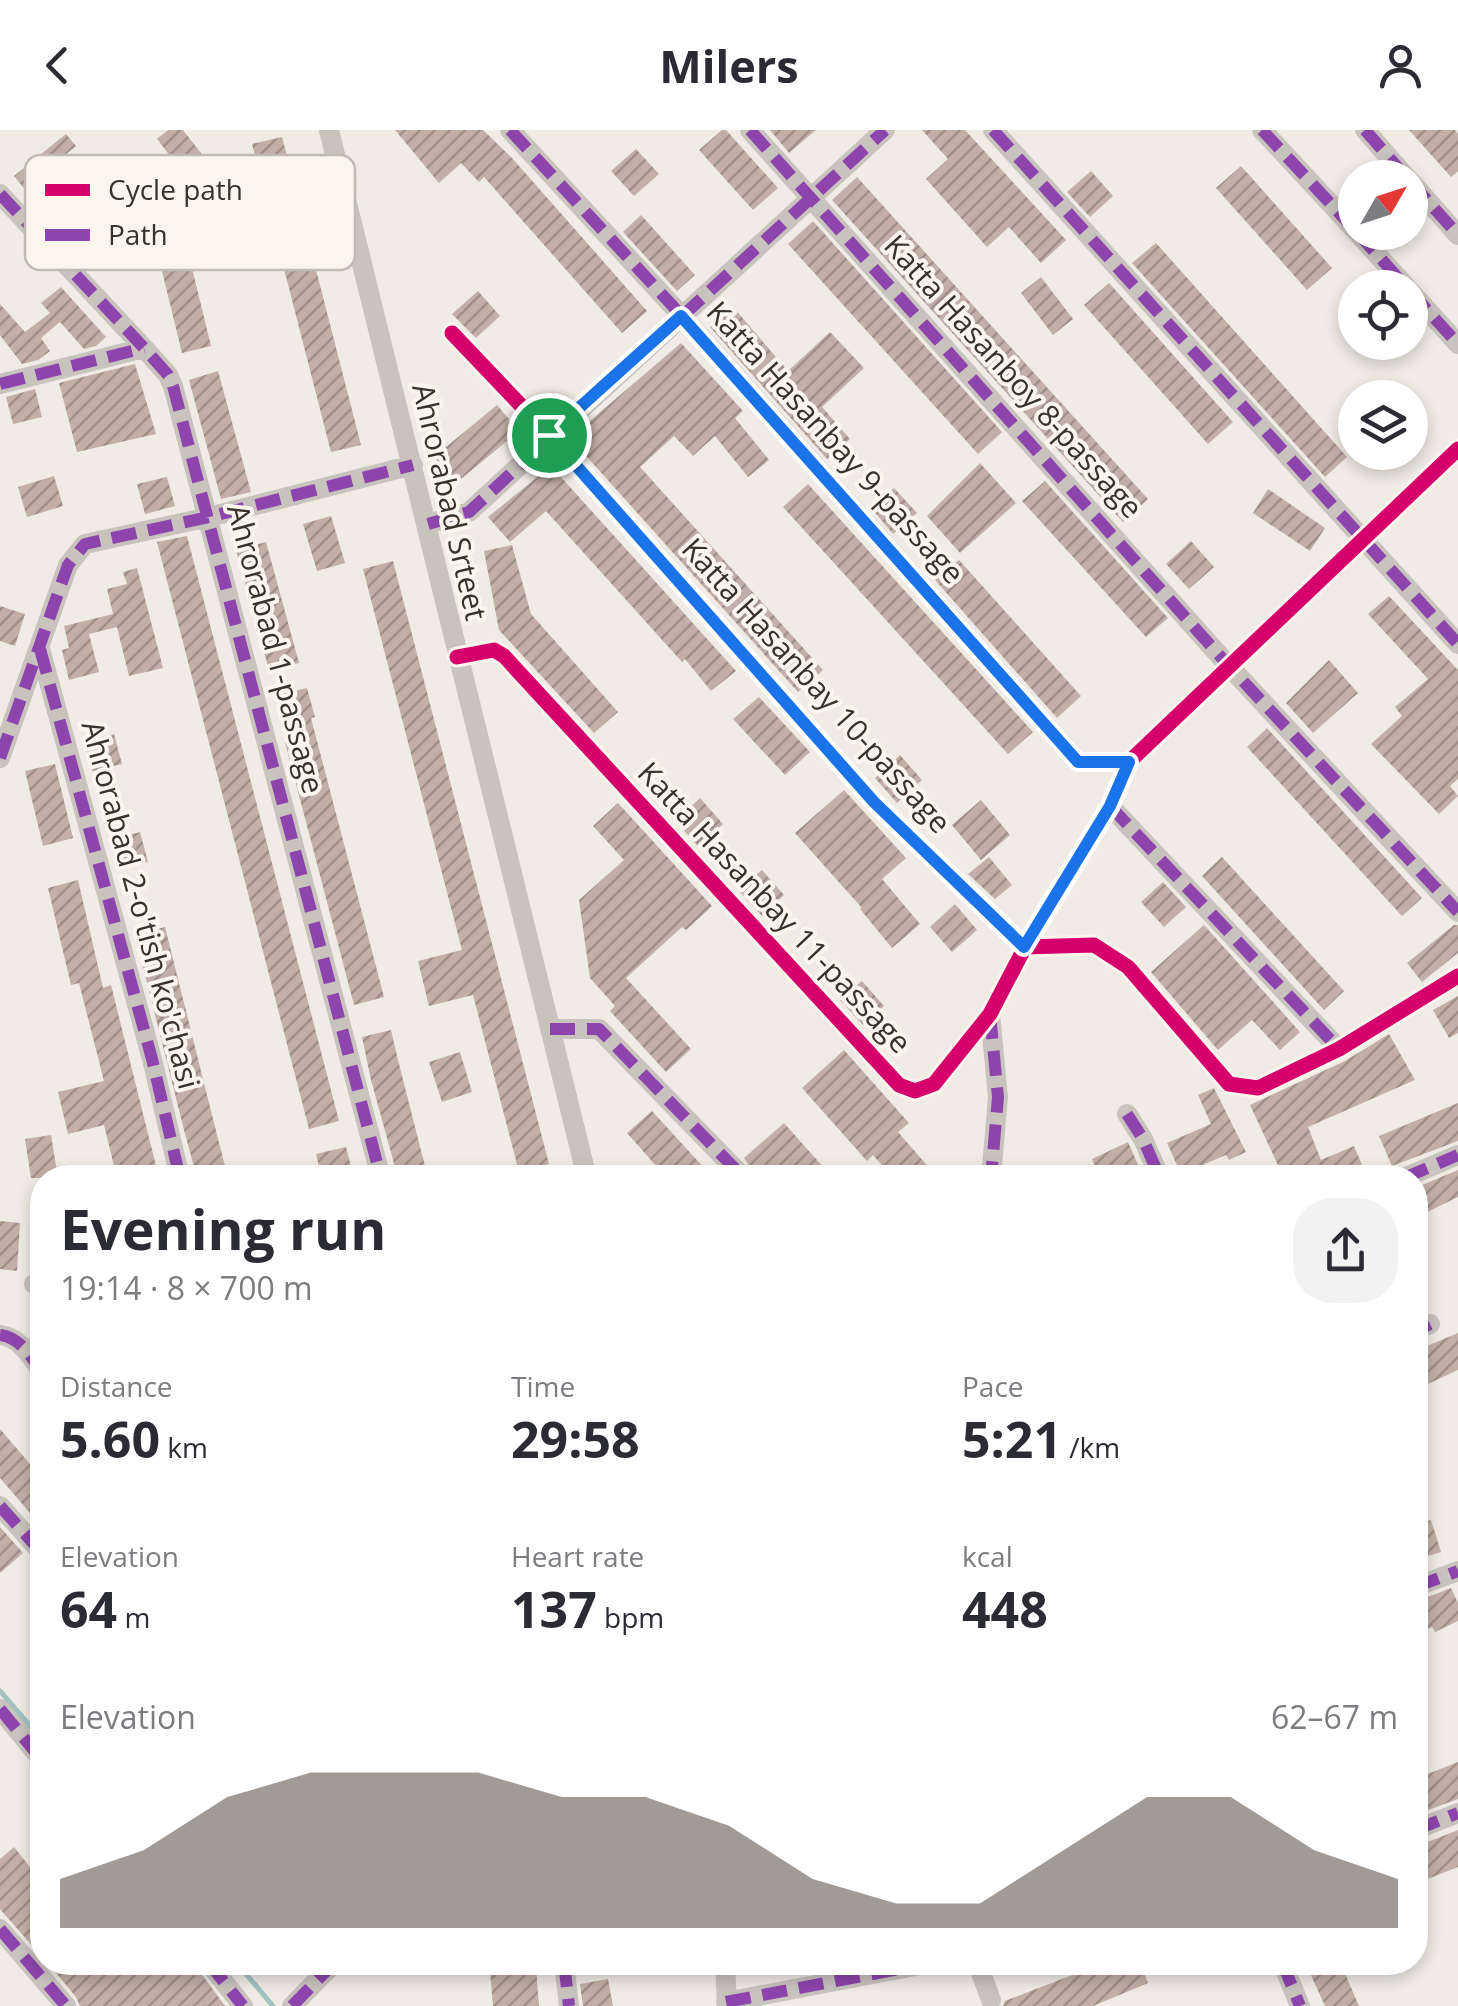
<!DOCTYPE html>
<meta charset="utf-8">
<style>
body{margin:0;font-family:"Open Sans",sans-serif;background:#f2f2f3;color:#2b2b33;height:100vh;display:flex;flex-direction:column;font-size:38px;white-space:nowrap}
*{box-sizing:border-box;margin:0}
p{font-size:32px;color:#7c7c81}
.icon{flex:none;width:55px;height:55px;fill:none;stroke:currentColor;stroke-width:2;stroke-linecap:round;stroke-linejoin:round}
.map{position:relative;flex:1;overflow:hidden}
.panel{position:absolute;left:30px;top:1035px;width:1398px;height:810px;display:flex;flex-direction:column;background:#fff;border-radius:40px;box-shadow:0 5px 15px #0003}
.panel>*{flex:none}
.needle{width:65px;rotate:51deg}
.tools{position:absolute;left:1338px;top:30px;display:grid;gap:20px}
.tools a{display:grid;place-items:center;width:90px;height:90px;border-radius:50%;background:#fff;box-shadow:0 5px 15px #0003;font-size:50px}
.pin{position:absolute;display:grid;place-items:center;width:85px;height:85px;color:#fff;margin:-42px;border:5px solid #fff;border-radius:50%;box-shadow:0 2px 10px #0007}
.round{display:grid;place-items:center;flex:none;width:105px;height:105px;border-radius:40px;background:#f2f2f3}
.summary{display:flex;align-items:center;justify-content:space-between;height:170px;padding:0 30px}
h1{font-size:55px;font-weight:700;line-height:75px}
.stats{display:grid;grid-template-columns:repeat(3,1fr);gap:15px;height:170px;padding:10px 30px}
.stats div{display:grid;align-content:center}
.stats b{font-size:50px;font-weight:700}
.stats small{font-size:28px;font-weight:400}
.stats p{font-size:28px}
.chart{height:280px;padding:20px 30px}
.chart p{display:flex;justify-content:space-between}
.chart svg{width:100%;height:180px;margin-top:10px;fill:#7a716c;opacity:.7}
header{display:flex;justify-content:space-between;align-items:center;height:130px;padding:0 30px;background:#fff;font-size:45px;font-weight:700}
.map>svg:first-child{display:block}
</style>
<header><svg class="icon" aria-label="back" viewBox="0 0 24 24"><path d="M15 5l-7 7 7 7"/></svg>Milers<svg class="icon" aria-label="person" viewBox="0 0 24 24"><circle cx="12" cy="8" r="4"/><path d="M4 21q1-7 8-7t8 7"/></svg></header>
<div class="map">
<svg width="1458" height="1876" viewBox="0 0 1458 1876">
<defs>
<pattern id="building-hatch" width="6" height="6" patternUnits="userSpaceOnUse" patternTransform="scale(2.5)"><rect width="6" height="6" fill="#c3afa7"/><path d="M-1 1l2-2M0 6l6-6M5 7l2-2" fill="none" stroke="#a08f88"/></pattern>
</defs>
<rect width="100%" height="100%" fill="#f0ebe5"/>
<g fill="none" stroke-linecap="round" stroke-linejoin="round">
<!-- stream -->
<path stroke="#a1c2c1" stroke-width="5" d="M0,1561L42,1610
M236,1832L273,1876"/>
</g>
<!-- building -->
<path fill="url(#building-hatch)" d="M168,0H183L204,27L183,43L157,9Z
M395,0H483L512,28L647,181L622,203L484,47L479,52L461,33L439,53Z
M722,0H726L778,58L753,80L699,20Z
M770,0H816L789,23Z
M922,0H965L1066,110L1041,133L1009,97L987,117L926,49L948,29Z
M1409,0H1455L1458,4V41L1451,47Z
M66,4L76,16L49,38L80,73L53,98L28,70L31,67L14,46Z
M282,7L361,315L331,322L252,14Z
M636,19L659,44L634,66L611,41Z
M1241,36L1332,138L1307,160L1216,58Z
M1091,41L1113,66L1090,87L1067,62Z
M857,47L1148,369L1123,392L832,70Z
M641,85L695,145L677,161L623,102Z
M180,89L211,216L182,223L151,96Z
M813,91L1002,302L978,324L788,114Z
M1156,113L1347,327L1325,347L1132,133Z
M1041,147L1073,189L1053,205L1021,163Z
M1109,153L1233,292L1208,314L1084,175Z
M61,157L106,207L96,216L84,219L60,192L41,208L50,221L38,230L22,234L0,205V174L25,202L50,183L41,173Z
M478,161L500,186L476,208L452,184Z
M733,177L788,241L830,202L864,238L822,277L850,309L827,329L710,197Z
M681,213L743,281L735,288L769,330L748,347L715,306L693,326L674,306L640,337L823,540L798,562L570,308Z
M135,234L156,304L77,322L59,253Z
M218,241L251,362L221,369L189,250Z
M35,259L42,287L13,294L6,267Z
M497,275L519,301L456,353L434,327Z
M980,333L1016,373L960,423L927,386Z
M551,336L736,541L711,561L685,529L682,532L546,381L510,412L488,387Z
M54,346L63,376L27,387L18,357Z
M167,347L175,376L145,384L137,354Z
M1045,351L1168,488L1146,507L1022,371Z
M808,354L1033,602L1008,624L783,377Z
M894,358L917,383L893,404L871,378Z
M1268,359L1325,398L1310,421L1253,383Z
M331,386L345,433L317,441L303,394Z
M187,406L339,991L309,999L157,412Z
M1191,411L1214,437L1189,459L1166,434Z
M266,412L299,533L269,540L236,420Z
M512,415L531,484L618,582L594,603L499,500L484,421Z
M959,430L1081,566L1057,588L935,450Z
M393,431L549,1034L519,1042L473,865L429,876L418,831L462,820L363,439Z
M137,438L163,538L129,546L117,497L89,504L99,542L69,550L62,520L69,518L64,496L113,484L107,459L127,454L123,442Z
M1389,466L1458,540V649L1450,656L1458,666L1439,684L1371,614L1402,586L1395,577L1428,549L1368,484Z
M0,476L25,484L15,516L0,511Z
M1329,530L1358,563L1313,603L1286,573Z
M307,558L315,587L311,588L384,867L354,875L285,612L289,611L277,565Z
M759,567L810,622L785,645L733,589Z
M1267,598L1422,768L1402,786L1247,617Z
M114,604L122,634L92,641L84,611Z
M900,625L922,650L897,673L875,648Z
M55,634L73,708L43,716L25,641Z
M844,660L906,728L882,749L920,794L892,818L860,779L862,778L795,703Z
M700,668L723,694L698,716L675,691Z
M981,670L1010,705L981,730L952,695Z
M618,673L712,776L686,800L682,797L626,848L691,919L666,942L610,881L615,876L590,848L579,770L624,730L593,696Z
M140,702L148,732L118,740L110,710Z
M989,727L1012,755L995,769L968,744Z
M1222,727L1344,861L1324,880L1202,746Z
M762,740L784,765L762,786L739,761Z
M78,750L103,858L111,855L159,1048H117L104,995L68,1004L58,962L104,951L79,853L71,855L48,758Z
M1163,752L1186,777L1164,797L1141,772Z
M955,774L977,800L952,822L930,797Z
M1204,795L1300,902L1280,920L1252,890L1218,920L1151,842Z
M1454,795H1458V823L1422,852L1407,833Z
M165,797L209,973L228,1048H197L184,1000L135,805Z
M862,851L884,876L863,895L840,870Z
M1458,866V903L1449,908L1433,880Z
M391,900L398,930L428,1048H398L371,950L362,907Z
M1389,904L1415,950L1308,997L1321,1030L1354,1016L1366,1044L1357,1048H1336L1332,1038L1309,1048H1284L1250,975L1345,931Z
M844,920L909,993L898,1002L938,1048H893L873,1025L867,1031L802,958Z
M460,922L472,962L442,972L429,932Z
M1214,958L1246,1022L1229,1030L1226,1025L1181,1044L1167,1013L1211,994L1198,965Z
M1458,973V1011L1392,1036L1379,1006Z
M652,981L685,1017L713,1048H667L650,1029L627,1003Z
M784,993L833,1048H757L744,1028Z
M51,1005L58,1048H31L25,1009Z
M1128,1012L1144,1048H1100L1092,1029Z
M346,1017L354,1048H322L316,1024Z
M1458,1040V1067L1415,1088V1058Z
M0,1091L20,1093L17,1141L0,1139Z
M1458,1203V1240L1415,1260V1221Z
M0,1299L42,1348V1397L0,1348Z
M1431,1390L1441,1422L1415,1430V1395Z
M0,1397L23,1423L0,1443Z
M1451,1458L1458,1473V1491L1435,1502L1432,1497L1415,1505V1472Z
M1458,1632V1669L1415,1685V1649Z
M1458,1700V1737L1415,1754V1717Z
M14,1717L42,1752V1827L0,1779V1729Z
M47,1832H193L225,1876H80L76,1867Z
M1106,1832H1140L1148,1853L1093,1876H1003L1005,1871Z
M1305,1832H1340L1359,1876H1325Z
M536,1837L539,1876H493L490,1841Z
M608,1849L613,1876H583L580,1854Z"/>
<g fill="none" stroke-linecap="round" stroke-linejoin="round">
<!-- minor -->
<path stroke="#c9c3be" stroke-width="20" d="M329,0L587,1048
M510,0L681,185L1078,632H1129
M750,0L1228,535L1458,782
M993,0L1458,514
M1262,0L1355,100
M1365,0L1407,48
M1410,51L1458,105
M0,64L144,218L168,245L173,256L381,1048
M1357,102L1407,158
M1410,161L1458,214
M452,203L549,305L874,672L1025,817L1094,815L1128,837L1229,954L1258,958L1339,919L1458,846
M0,254L144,218
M428,394L469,382L885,0
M40,519L152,929L180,1048
M457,527L494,520L504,526L899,955L915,961L934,954L990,884L1025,817L1110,676L1129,632L1458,319
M0,628L68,435L85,414L209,387L413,335
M1110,676L1339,919
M990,884L998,967L991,1048
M550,899H599L744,1048
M1127,984L1143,1009L1160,1048
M1404,1048L1458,1025
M34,1154L42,1151
M1415,1201L1430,1194
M0,1205C20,1207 31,1227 42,1242
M0,1376L42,1423
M1415,1457L1458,1441
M0,1579L42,1630
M1415,1700L1458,1683
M0,1799L66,1876
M208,1832L243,1876
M564,1832L569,1876
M725,1832L727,1876
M977,1832L991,1870
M1282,1832L1300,1876
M441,1833L442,1832
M726,1872L936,1832
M292,1876L335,1832"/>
<!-- quiet -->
<path stroke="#8e44ad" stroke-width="12" stroke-dasharray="25 12" stroke-linecap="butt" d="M510,0L681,185L1078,632H1129
M750,0L1228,535L1458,782
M993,0L1458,514
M1262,0L1355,100
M1365,0L1407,48
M1410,51L1458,105
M0,64L144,218L168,245L173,256L381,1048
M1357,102L1407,158
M1410,161L1458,214
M0,254L144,218
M428,394L469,382L885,0
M40,519L152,929L180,1048
M0,628L68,435L85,414L209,387L413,335
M1110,676L1339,919
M990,884L998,967L991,1048
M550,899H599L744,1048
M1127,984L1143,1009L1160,1048
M1404,1048L1458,1025
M34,1154L42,1151
M1415,1201L1430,1194
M0,1205C20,1207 31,1227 42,1242
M0,1376L42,1423
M1415,1457L1458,1441
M0,1579L42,1630
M1415,1700L1458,1683
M0,1799L66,1876
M208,1832L243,1876
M564,1832L569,1876
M1282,1832L1300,1876
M441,1833L442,1832
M726,1872L936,1832
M292,1876L335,1832"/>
<defs>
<path id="cycleway" d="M452,203L549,305L874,672L1025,817L1094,815L1128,837L1229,954L1258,958L1339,919L1458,846
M457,527L494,520L504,526L899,955L915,961L934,954L990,884L1025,817L1110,676L1129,632L1458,319"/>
</defs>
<!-- cycleway casing -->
<use href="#cycleway" stroke="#fbf5ee" stroke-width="21"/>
<!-- cycleway -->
<use href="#cycleway" stroke="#d6006c" stroke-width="15"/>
</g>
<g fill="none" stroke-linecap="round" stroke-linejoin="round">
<defs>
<path id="route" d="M681,186L1078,632H1129L1110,676L1024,817L874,672L549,305Z"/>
</defs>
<!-- route casing -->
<use href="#route" stroke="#fff" stroke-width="20"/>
<!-- route -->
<use href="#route" stroke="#1a73e8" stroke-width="12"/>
</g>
<g text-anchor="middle" stroke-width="8" stroke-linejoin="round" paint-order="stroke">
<!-- street labels -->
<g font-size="30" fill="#3b302b" stroke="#fbf5ee">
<text transform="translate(1013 247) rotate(48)" y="10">Katta Hasanboy 8-passage</text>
<text transform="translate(835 313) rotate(48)" y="10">Katta Hasanbay 9-passage</text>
<text transform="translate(449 372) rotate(77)" y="10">Ahrorabad Srteet</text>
<text transform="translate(275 519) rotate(75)" y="10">Ahrorabad 1-passage</text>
<text transform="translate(816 556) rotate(48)" y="10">Katta Hasanbay 10-passage</text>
<text transform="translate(140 775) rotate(75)" y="10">Ahrorabad 2-o'tish ko'chasi</text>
<text transform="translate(774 778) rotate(47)" y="10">Katta Hasanbay 11-passage</text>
</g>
</g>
<!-- legend -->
<rect x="25" y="25" width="330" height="115" rx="15" fill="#fbf5ee" stroke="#c1bab4" stroke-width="2.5"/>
<rect x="45" y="54" width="45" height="12" fill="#d6006c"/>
<rect x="45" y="99" width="45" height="12" fill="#8e44ad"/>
<g font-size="28" fill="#3b302b">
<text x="108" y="70">Cycle path</text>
<text x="108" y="115">Path</text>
</g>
</svg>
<div class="tools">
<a><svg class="needle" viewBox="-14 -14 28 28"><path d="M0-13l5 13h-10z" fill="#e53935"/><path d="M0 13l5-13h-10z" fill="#7c7c81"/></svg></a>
<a><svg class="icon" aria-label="locate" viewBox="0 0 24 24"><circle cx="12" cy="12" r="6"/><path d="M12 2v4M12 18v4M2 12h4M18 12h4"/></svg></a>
<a><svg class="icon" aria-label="layers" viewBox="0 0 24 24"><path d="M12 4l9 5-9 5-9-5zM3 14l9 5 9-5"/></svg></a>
</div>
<div class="pin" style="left:549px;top:305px;background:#1e9e55"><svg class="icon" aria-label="arrive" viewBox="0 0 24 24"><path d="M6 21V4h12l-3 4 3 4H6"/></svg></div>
<section class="panel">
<div class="summary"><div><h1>Evening run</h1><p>19:14 · 8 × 700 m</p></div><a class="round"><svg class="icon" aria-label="share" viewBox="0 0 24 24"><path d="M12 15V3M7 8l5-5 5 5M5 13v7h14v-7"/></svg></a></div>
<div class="stats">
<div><p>Distance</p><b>5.60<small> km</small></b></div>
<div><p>Time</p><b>29:58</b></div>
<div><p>Pace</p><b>5:21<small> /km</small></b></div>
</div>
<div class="stats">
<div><p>Elevation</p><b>64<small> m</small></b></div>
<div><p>Heart rate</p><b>137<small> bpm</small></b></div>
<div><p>kcal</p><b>448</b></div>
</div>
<div class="chart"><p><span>Elevation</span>62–67 m</p>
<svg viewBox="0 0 160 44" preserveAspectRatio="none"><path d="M0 44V32L10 25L20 12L30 6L40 6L50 6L60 12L70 12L80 19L90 32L100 38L110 38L120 25L130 12L140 12L150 25L160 32V44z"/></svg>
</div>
</section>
</div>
